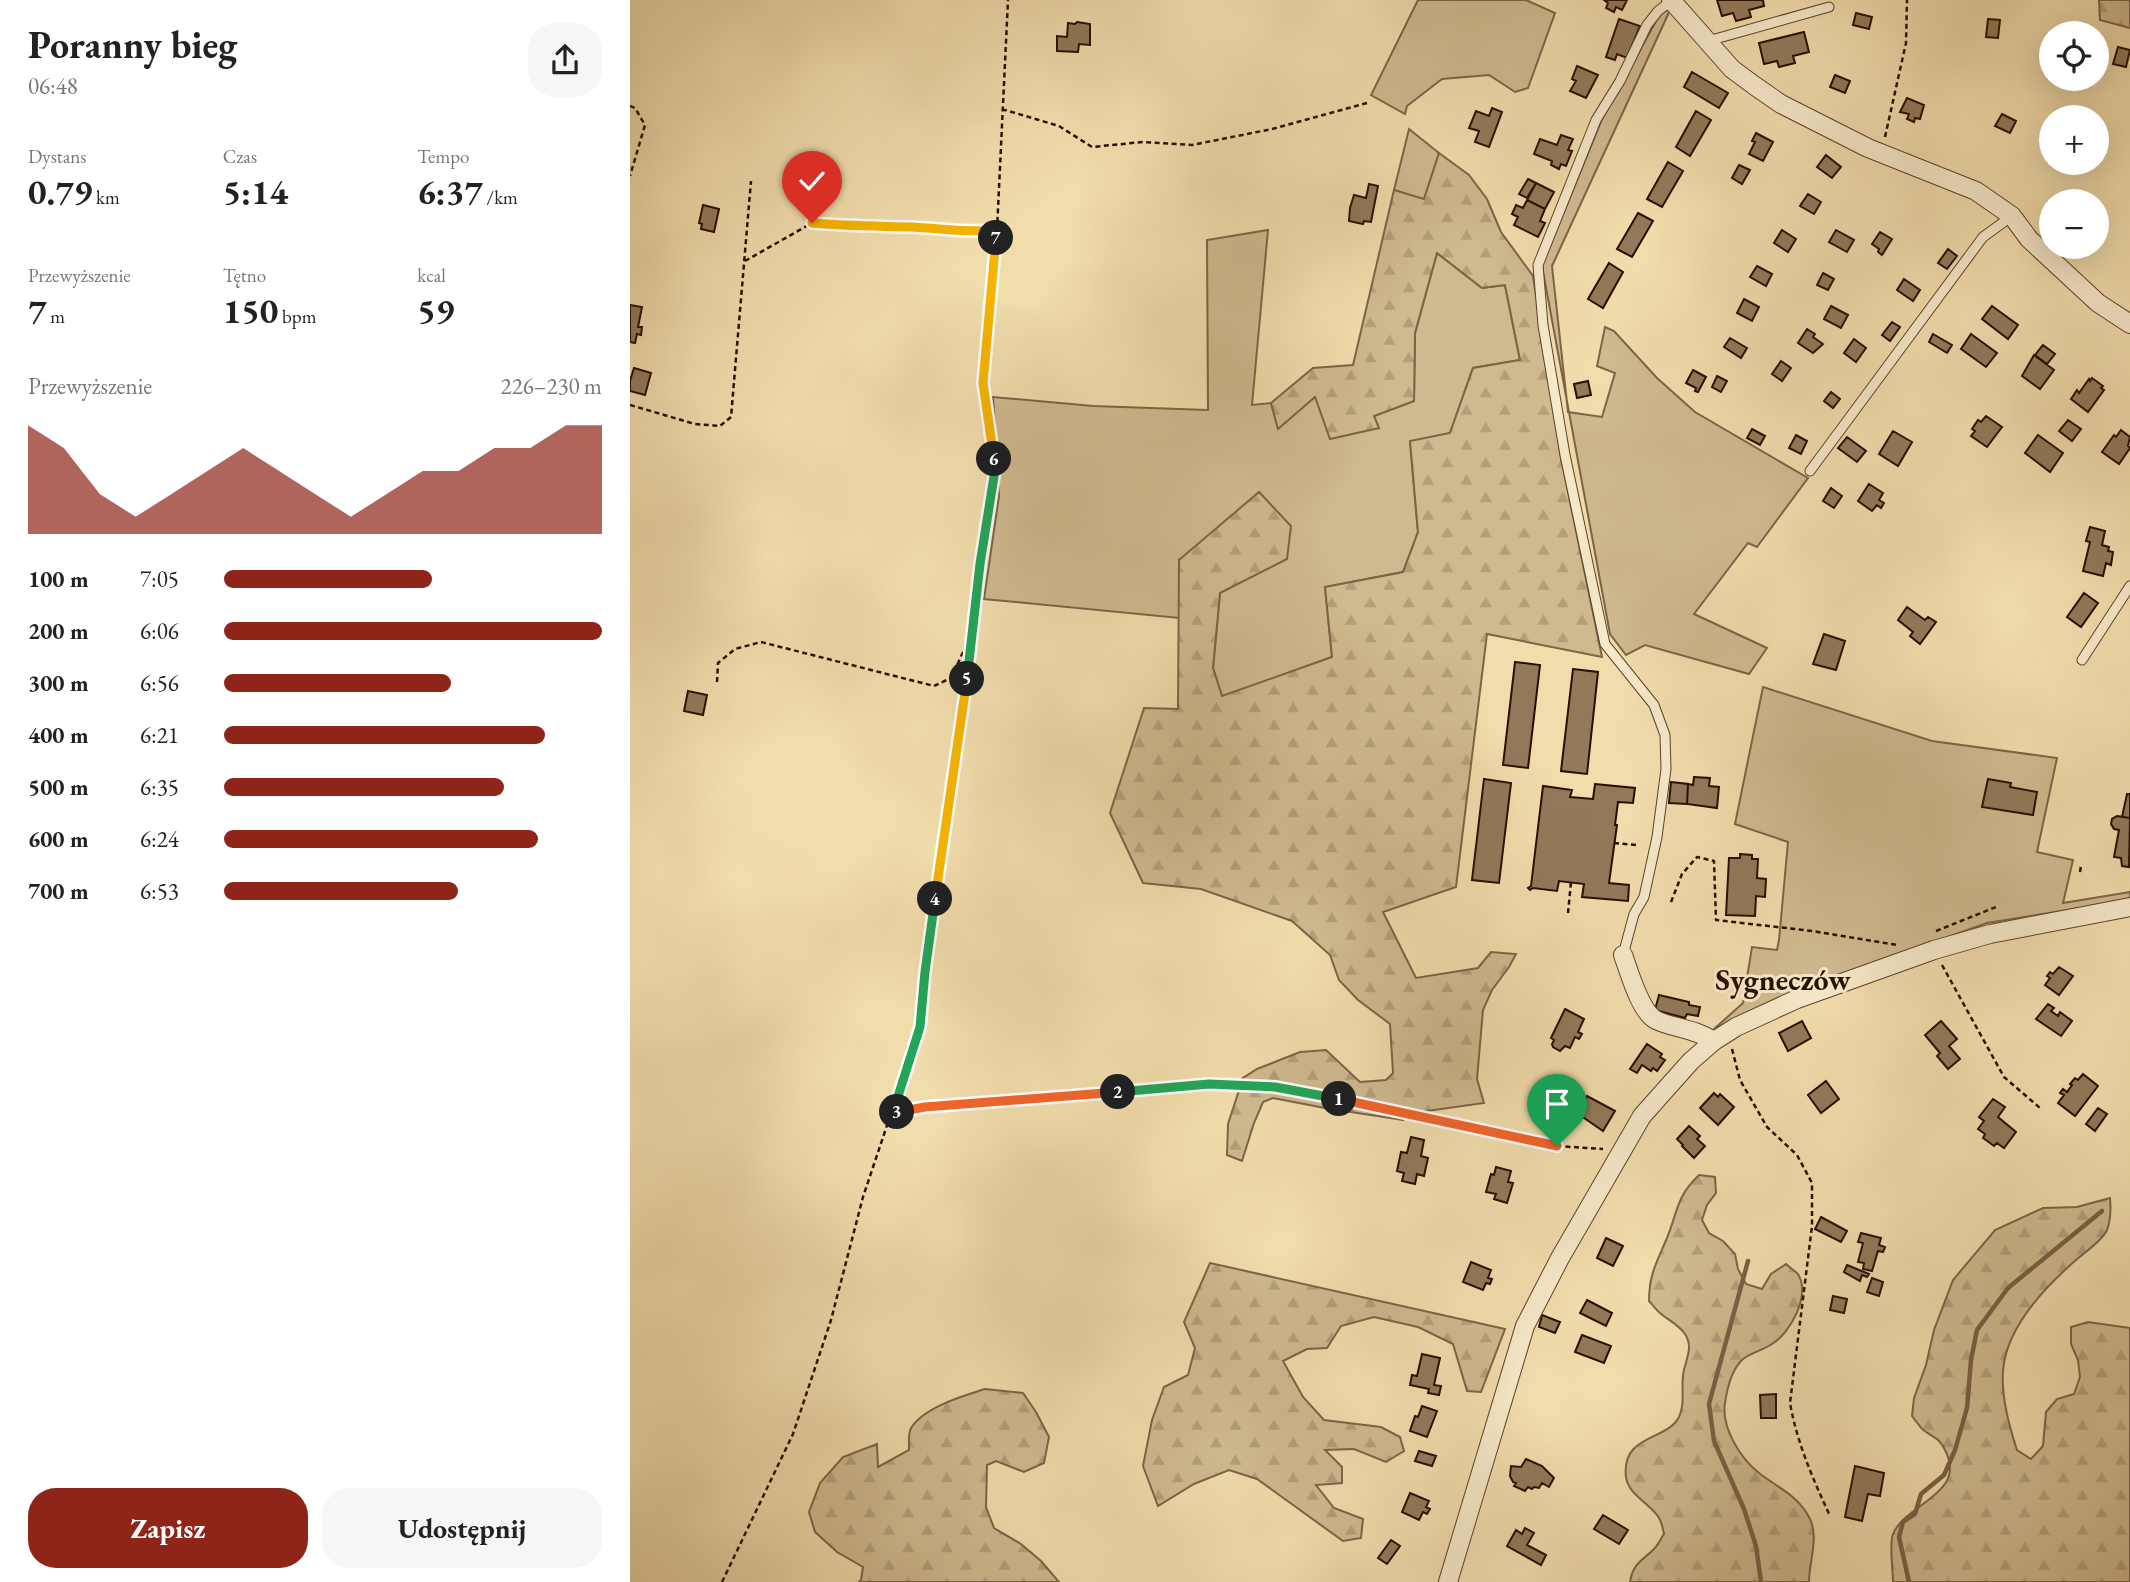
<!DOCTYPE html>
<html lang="pl">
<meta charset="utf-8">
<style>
body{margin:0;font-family:"EB Garamond",serif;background:#f6f6f6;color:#222;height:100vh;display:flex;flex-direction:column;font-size:26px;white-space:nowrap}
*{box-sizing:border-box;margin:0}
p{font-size:23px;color:#767676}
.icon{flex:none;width:38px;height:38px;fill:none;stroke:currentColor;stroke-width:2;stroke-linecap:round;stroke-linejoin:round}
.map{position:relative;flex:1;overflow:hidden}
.panel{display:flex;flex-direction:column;background:#fff;width:630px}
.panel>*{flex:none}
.controls{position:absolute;left:1409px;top:21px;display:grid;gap:14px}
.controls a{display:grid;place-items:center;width:70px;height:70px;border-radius:50%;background:#fff;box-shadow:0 7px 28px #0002;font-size:35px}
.pin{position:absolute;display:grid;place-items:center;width:60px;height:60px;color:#fff;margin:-72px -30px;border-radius:50% 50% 50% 0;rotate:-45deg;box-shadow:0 0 7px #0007}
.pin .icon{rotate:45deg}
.km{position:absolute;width:35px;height:35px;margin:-18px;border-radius:50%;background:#222;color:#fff;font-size:19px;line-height:35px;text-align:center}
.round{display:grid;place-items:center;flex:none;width:74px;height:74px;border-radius:28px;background:#f6f6f6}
.headline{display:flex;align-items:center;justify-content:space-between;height:119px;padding:0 28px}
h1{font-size:38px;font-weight:700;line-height:52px}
.metrics{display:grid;grid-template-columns:repeat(3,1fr);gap:10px;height:119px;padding:7px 28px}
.metrics div{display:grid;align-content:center}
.metrics b{font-size:35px;font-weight:700}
.metrics small{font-size:19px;font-weight:400}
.metrics p{font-size:19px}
.chart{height:196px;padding:14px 28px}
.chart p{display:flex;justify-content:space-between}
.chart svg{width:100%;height:126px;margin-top:7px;fill:#8f2418;opacity:.7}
.primary-button{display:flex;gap:14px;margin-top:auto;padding:14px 28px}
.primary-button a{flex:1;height:80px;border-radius:28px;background:#8f2418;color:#fff;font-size:28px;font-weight:700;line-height:80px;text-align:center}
.primary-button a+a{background:#f6f6f6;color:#222}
ul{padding:0 28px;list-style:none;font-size:23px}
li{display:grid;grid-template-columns:112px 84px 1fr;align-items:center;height:52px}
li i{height:18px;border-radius:9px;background:#8f2418}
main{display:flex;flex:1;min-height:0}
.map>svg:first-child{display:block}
</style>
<main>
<section class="panel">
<div class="headline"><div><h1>Poranny bieg</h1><p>06:48</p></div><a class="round"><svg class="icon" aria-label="share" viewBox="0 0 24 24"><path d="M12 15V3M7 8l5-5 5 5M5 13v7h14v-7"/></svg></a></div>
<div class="metrics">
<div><p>Dystans</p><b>0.79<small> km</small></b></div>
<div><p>Czas</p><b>5:14</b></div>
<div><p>Tempo</p><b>6:37<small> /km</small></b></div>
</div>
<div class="metrics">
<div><p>Przewyższenie</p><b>7<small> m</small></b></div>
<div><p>Tętno</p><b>150<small> bpm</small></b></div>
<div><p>kcal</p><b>59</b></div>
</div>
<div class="chart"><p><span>Przewyższenie</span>226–230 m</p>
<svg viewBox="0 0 160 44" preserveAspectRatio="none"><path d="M0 44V6L10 14L20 30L30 38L40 30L50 22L60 14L70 22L80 30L90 38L100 30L110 22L120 22L130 14L140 14L150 6L160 6V44z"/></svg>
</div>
<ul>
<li><b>100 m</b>7:05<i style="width:55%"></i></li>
<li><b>200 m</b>6:06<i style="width:100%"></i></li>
<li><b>300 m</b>6:56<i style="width:60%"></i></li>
<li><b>400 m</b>6:21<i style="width:85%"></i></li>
<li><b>500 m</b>6:35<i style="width:74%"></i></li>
<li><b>600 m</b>6:24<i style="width:83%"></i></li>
<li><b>700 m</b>6:53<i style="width:62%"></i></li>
</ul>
<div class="primary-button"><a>Zapisz</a><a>Udostępnij</a></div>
</section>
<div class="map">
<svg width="1500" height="1582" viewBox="0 0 1500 1582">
<defs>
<pattern id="forest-firs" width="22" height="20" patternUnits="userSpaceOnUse" patternTransform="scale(1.75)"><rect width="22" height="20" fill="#cfb98f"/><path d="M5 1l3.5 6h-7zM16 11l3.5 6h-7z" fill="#b29e7a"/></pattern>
</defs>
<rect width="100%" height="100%" fill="#f1dcac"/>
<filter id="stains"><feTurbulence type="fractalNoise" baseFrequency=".00286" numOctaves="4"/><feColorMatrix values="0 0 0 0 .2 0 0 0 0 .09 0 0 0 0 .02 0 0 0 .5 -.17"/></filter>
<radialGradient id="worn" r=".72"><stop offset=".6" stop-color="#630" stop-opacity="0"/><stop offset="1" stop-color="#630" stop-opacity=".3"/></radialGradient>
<!-- green -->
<path fill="#cfb98f" stroke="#7c6448" stroke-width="2" d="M788,0H896L925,13L898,88L885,92L859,75L812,79L777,106L775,114L741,95Z
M1041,8L922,266L938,412L972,417L985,373L967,366L975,327L984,331L1027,378L1065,412L1178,478L1127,547L1118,543L1064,614L1137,648L1119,674L1015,645L996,655L980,634L912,266L972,119L1030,14Z
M779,129L809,153L794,200L764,190Z
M638,230L622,405L641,403L648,428L685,397L748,428L744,416L784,401L785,333L807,253L852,288L875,285L890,360L843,368L820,433L780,442L788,532L773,572L695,587L702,657L592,697L583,668L590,593L549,560V618L354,599L369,496L363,397L463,406L578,410L577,240Z
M1133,687L1302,741L1427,758L1407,852L1443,860L1433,903L1500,892V898L1487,902L1357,923L1167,991L1084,1029L1113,1003L1122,947L1147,950L1149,940L1158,842L1105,824Z"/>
<!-- forest -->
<path fill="url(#forest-firs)" stroke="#7c6448" stroke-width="2" d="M1469,0H1500V28L1470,20Z
M809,153L839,175L857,199L871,232L903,276L931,458L972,657L857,634L826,887L753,912L786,978L848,968L861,952L886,954L879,967L862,990L853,1010L847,1079L854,1103L797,1111L773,1120L695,1108L643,1098L633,1102L624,1123L612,1161L597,1155L598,1124L613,1078L627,1069L670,1052L696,1050L730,1082L756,1080L763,1073L760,1024L728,1000L709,980L700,955L662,921L571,889L513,883L480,813L514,708L548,709L549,560L629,492L661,526L657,559L590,593L583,668L592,696L702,657L695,587L773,572L788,532L780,441L820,433L843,368L890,360L875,285L852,288L807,253L785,333L784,401L744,416L749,428L700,439L685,397L648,429L641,403L683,368L723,365L764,190L794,199Z
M1069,1175L1085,1177L1086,1193L1077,1205L1072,1220L1079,1233L1093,1241L1105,1254L1108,1269L1116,1284L1132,1289L1141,1274L1156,1264C1159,1267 1165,1271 1168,1274C1181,1296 1160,1333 1142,1344C1133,1350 1121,1353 1113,1359C1102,1369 1097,1389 1095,1403C1091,1427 1110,1458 1129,1473C1148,1488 1168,1495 1180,1519C1189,1537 1179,1562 1179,1582H1000C1003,1563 1012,1561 1024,1549C1028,1545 1031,1538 1034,1534C1033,1529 1032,1523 1029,1518C1021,1504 998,1495 996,1477C991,1434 1037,1441 1049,1417C1056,1402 1050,1386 1054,1370C1057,1357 1063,1346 1055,1334C1049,1325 1038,1320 1030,1313C1026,1310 1023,1305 1019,1301C1019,1274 1027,1262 1037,1238C1048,1211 1046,1197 1069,1175Z
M1480,1198C1481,1209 1481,1219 1477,1230C1472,1241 1455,1252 1446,1260C1415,1287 1376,1327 1373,1371C1371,1397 1379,1426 1387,1450L1401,1459L1413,1446L1416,1412L1427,1399L1444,1394L1450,1377L1448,1360L1441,1344V1327L1458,1322L1500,1328V1582H1263C1263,1570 1259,1544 1263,1534C1276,1503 1338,1494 1315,1450C1309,1437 1302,1437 1292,1429C1289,1425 1285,1420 1282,1416L1284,1398L1296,1365L1304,1330L1323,1280L1365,1230L1413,1208L1447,1207Z
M580,1263L875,1329L851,1392L837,1391L823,1344L788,1327L744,1317L711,1326L697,1348L677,1349L653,1361L673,1397L694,1420L751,1427L770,1437L774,1451L756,1462L724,1449L695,1450L712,1467V1483L686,1485L704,1508L733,1519L731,1538L713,1541L627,1479L599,1470L564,1484L528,1506L513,1466L522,1420L534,1387L558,1375L565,1348L554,1322Z
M355,1389L393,1393L406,1412L419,1437L414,1463L394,1472L366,1461L357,1465L356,1507L364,1528L391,1544L411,1561L429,1582H229L231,1580L233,1567L207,1552L185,1532L179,1512L190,1483L213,1457L247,1444L248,1467L279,1450C279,1443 278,1434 281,1428C294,1407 333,1396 355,1389Z"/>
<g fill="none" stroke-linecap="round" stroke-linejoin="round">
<!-- stream -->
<path stroke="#786044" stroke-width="4.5" d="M1118,1261L1079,1404L1084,1441L1114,1509L1126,1546L1131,1582
M1279,1582L1269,1537L1273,1522L1285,1514L1291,1494L1314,1475L1325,1450L1337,1408L1341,1360L1347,1330L1378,1288L1472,1211"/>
</g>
<!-- building -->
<path fill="#917959" stroke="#290e00" stroke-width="2" d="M974,0H997L992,10L986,7L984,12L976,8L978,3Z
M1087,0H1133L1134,6L1119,10L1121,17L1106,21L1103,13L1092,16Z
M1226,13L1242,17L1239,29L1223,25Z
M989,19L1010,26L997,58L987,54L985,60L976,57Z
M1358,19L1370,20L1368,38L1356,37Z
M447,22L460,24V45L449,44L448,52L427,51V36L437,37L438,23L445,24Z
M1174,32L1179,52L1163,56L1165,63L1149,67L1147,61L1134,64L1129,43Z
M1488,47L1500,50L1496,67L1483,64Z
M947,66L968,75L956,98L940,91L946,81L942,79Z
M1062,72L1098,93L1089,108L1054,87Z
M1205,75L1220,81L1215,93L1200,87Z
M1277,98L1294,105L1290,119L1285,118L1284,122L1277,119L1279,114L1270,112Z
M862,108L872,112L859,147L845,142L849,131L839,128L846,111L859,116Z
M1066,111L1081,120L1060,156L1046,147Z
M1372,114L1386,121L1380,133L1365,126Z
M1126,133L1143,142L1133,161L1119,154L1125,142L1122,141Z
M931,135L943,139L938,150L942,151L936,166L931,164L929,169L921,165L922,161L904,154L910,139L927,145Z
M1196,155L1211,167L1202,178L1187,167Z
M1038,162L1053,171L1032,207L1017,199Z
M1109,165L1120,170L1112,184L1102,178Z
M898,179L906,183L897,198L889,194Z
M906,183L924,192L915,209L897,200Z
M739,184L748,186L741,222L734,221L733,224L719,221L720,208L724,195L736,198Z
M1178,194L1191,202L1184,214L1170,206Z
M897,200L915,209L910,221L915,223L908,237L884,225L888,217L882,214L886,205L893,208Z
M73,205L89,209L84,232L71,229L72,224L69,223Z
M1008,213L1023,221L1002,257L987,249Z
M1152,230L1166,239L1158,252L1144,243Z
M1206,230L1224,240L1217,252L1199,242Z
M1250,232L1262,239L1252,255L1248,252L1249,249L1242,244Z
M1318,249L1327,256L1317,269L1308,263Z
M979,263L993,272L973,308L958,299Z
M1127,266L1142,274L1136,286L1120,277Z
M1193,273L1204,279L1198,290L1187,285Z
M1274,279L1290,290L1283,301L1267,290Z
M1114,299L1129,307L1122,321L1107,313Z
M0,305L12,307L8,327H12L11,335L7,334L5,343L0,342Z
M1201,306L1218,315L1211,328L1194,319Z
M1362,306L1388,325L1378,339L1352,319Z
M1262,322L1270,327L1260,341L1252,335Z
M1177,329L1185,334L1183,337L1193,344L1183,353L1168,343Z
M1303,334L1322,345L1317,353L1299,342Z
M1341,334L1367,353L1356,367L1331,349Z
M1100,338L1117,348L1111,358L1094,347Z
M1224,339L1236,348L1226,362L1214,353Z
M1413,345L1425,354L1417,364L1405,355Z
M1404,355L1424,370L1410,389L1392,376Z
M1151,361L1161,368L1152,381L1142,374Z
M4,368L21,373L15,395L0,391V381Z
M1063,370L1076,377L1068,392L1065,391L1066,388L1056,383Z
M1087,376L1097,381L1091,392L1082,387Z
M1462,378L1473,386L1471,388L1474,390L1458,412L1441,399L1447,390L1449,393L1459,379L1460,381Z
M958,381L961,395L947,398L944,384Z
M1201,392L1210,399L1203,408L1194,401Z
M1356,416L1372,427L1357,447L1341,436L1345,431L1342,429L1348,420L1351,422Z
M1438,420L1451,429L1442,441L1429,431Z
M1122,429L1135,436L1130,445L1117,438Z
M1491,430L1500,437L1498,446L1500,448L1489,464L1472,452L1484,435L1486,437Z
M1263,431L1282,442L1268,466L1249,454Z
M1166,435L1177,441L1171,454L1159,448Z
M1408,435L1433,453L1420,472L1395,453Z
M1217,437L1236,451L1227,462L1208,448Z
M1239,484L1253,493L1249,500L1254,503L1251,508L1247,505L1242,511L1228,501Z
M1201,488L1212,496L1204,508L1193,501Z
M1460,527L1475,531L1472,545L1479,547L1478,551L1483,552L1481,565L1476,563L1473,576L1453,571L1460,542L1456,541Z
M1454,593L1468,603L1451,627L1437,617Z
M1277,607L1295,620L1298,617L1306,622L1290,644L1280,636L1283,632L1268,620Z
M1194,634L1215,641L1206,670L1183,664Z
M885,662L910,665L898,768L873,765Z
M943,669L968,672L957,774L931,771Z
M58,691L77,695L73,715L54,711Z
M1064,777L1080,778L1079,786L1089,787L1087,808L1057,804L1058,784L1063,785Z
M854,779L881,783L869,883L842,880Z
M1358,779L1381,783L1380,787L1407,792L1403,815L1352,807Z
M1041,782L1058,784L1057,804L1039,803Z
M965,784L1005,788L1003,803L988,802L985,825H987L979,883L999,885L998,901L952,897L954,884L929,881L927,891L903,888L900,890L898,888L901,886L913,786L942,790L940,797L963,799Z
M1497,794H1500V818L1492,817Z
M1487,816L1500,818L1499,867L1492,866L1491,858L1484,857L1489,830L1484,829L1481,824L1482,819Z
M1110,854L1122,855V859H1128L1127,878L1136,879L1135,897L1126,896L1125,916L1096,915L1099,858H1110Z
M1429,967L1443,976L1429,995L1415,985L1420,978L1417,976L1420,972L1423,974Z
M1029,995L1059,1002V1005L1070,1007L1068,1016L1057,1014L1055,1018L1025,1010Z
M1418,1004L1424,1008L1421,1011L1428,1016L1430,1012L1442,1021L1431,1036L1406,1019Z
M935,1009L954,1019L948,1032L952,1034L949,1039L945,1037L940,1048L935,1046L930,1051L923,1047L922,1044L924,1040L921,1038Z
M1172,1021L1181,1038L1158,1051L1149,1033Z
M1311,1021L1327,1039L1319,1046L1330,1059L1318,1069L1307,1056L1310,1053L1295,1035Z
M1017,1044L1032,1054L1030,1057L1035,1060L1027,1071L1023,1068L1021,1071L1012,1065L1007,1073L1000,1069Z
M1453,1074L1468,1086L1445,1116L1428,1103L1434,1095L1430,1093L1433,1089L1437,1092L1442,1085L1440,1084L1445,1078L1448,1080Z
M1196,1081L1209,1099L1191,1113L1178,1095Z
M1084,1093L1088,1097L1090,1094L1104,1107L1088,1125L1070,1108Z
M957,1096L985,1111L973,1131L947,1113Z
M1363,1099L1375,1107L1368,1117L1386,1132L1374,1148L1367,1143L1364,1146L1353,1138L1355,1134L1348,1129L1354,1121L1349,1117Z
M1468,1108L1477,1114L1465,1131L1456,1124Z
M1059,1126L1070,1136L1067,1139L1075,1146L1064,1158L1052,1146L1053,1145L1047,1139Z
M781,1137L794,1140L791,1156L798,1158L794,1176L787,1174L785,1184L772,1181L774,1173L767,1171L771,1152L777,1153Z
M866,1167L881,1171L878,1182L883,1183L877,1203L864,1199L866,1194L856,1192L861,1174L864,1175Z
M1191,1217L1217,1231L1211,1242L1185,1229Z
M1231,1233L1251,1238L1249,1245L1255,1247L1253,1252L1248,1251L1242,1271L1233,1269L1234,1263L1228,1262L1233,1243L1228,1242Z
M976,1238L993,1246L983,1266L967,1258Z
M841,1262L861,1270L858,1278L862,1279L860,1284L856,1283L853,1290L833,1282Z
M1217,1265L1239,1274L1237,1277L1232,1275L1230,1281L1214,1272Z
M1242,1278L1253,1282L1249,1296L1237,1292Z
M1203,1296L1217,1299L1214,1313L1200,1310Z
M957,1300L982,1313L976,1326L950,1313Z
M912,1315L930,1322L925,1333L909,1327Z
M952,1335L981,1346L974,1363L945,1352Z
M792,1354L810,1358L804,1385L811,1386L809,1395L798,1393L799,1389L780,1385L782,1375L787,1376Z
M1146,1394V1418H1131L1130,1395Z
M792,1406L807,1411L797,1437L780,1431L785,1416L788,1417Z
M789,1451L806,1456L802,1466L785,1461Z
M896,1459L912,1466L924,1478L919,1487L912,1483L909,1488L904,1487L902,1489L898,1487L895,1491L884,1486L886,1483L883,1482L880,1476L881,1466L891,1467Z
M1225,1466L1254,1473L1250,1496L1238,1494L1232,1521L1215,1517Z
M780,1493L799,1501L796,1507L800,1509L797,1514L793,1512L789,1520L772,1512Z
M973,1515L998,1530L989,1544L964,1529Z
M895,1528L904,1533L897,1545L916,1555L911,1565L877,1546L886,1530L892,1534Z
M761,1540L770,1546L757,1564L748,1558Z"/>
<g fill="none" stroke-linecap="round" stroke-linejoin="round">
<defs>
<path id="lane" d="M1078,41L1199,7
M1180,471L1353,237L1382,216
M1452,660L1500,586
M993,955L1004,914L1014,897L1027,837L1036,769L1035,735L1024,705L975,644L935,455L913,325L908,265L966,120L990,81L1017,25L1028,11L1041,1"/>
<path id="street" d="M1041,0L1102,69L1125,86L1151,104L1238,148L1346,191L1382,216L1399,239L1468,303L1500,324
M993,955C999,971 1010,1012 1026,1020C1045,1029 1064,1028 1084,1041
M818,1582L895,1326L930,1258L1012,1116L1061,1061L1084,1041L1106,1027L1167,999L1304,950L1360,934L1500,907"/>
</defs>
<!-- lane casing -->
<use href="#lane" stroke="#5b422b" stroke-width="11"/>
<!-- street casing -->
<use href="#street" stroke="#5b422b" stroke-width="20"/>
<!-- path -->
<path stroke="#290e00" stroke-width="2.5" stroke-dasharray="5 3.5" stroke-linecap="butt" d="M0,106L5,108L15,125L0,176
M372,109L429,126L462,147L513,142L562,145L642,129L737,103
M1255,137L1276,43L1277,0
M115,261L182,223L217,227H281L343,232L367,230
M0,405L65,424L90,426L101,417L121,181
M87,682L88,663L105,649L131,642L304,686L321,678L342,633
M984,843L1007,845
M1450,872L1451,866
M1041,902L1052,874L1067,857L1084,861L1086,920L1182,931L1267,945
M938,913L941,882
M1306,931L1366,907
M1312,965L1374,1077L1410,1108
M1102,1049L1110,1080L1137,1127L1167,1155L1182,1183V1226L1160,1403C1167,1443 1183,1479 1200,1516
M263,1112L295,1107L579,1084L645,1087L702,1098L927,1146L973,1149
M92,1582L163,1434L201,1320L233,1197L290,1027L295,972L344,630L350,564L365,470L353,383L367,230L378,0"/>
<!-- lane -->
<use href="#lane" stroke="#f6e8c9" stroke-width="9"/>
<!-- street -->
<use href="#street" stroke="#f6e8c9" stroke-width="18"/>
</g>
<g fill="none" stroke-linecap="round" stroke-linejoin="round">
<defs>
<path id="split-1" d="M709,1099L927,1146"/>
<path id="split-2" d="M488,1092L579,1084L645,1087L709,1099"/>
<path id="split-3" d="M267,1112L295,1107L488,1092"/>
<path id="split-4" d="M267,1112H263L290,1027L295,972L305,899"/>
<path id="split-5" d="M305,899L337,679"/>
<path id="split-6" d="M337,679L350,564L365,470L364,459"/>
<path id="split-7" d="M364,459L353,383L366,238"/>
<path id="split-8" d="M182,223C215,226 247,226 280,227C309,228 337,233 366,230V238"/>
</defs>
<!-- split-1 casing -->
<use href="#split-1" stroke="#fff" stroke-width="14"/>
<!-- split-2 casing -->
<use href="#split-2" stroke="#fff" stroke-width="14"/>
<!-- split-3 casing -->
<use href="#split-3" stroke="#fff" stroke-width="14"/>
<!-- split-4 casing -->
<use href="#split-4" stroke="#fff" stroke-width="14"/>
<!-- split-5 casing -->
<use href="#split-5" stroke="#fff" stroke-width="14"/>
<!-- split-6 casing -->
<use href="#split-6" stroke="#fff" stroke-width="14"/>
<!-- split-7 casing -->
<use href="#split-7" stroke="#fff" stroke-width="14"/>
<!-- split-8 casing -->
<use href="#split-8" stroke="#fff" stroke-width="14"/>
<!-- split-1 -->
<use href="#split-1" stroke="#f0652b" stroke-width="9"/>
<!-- split-2 -->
<use href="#split-2" stroke="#22a559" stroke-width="9"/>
<!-- split-3 -->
<use href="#split-3" stroke="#f0652b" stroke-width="9"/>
<!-- split-4 -->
<use href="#split-4" stroke="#22a559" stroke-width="9"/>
<!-- split-5 -->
<use href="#split-5" stroke="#f5b400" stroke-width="9"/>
<!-- split-6 -->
<use href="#split-6" stroke="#22a559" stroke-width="9"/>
<!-- split-7 -->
<use href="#split-7" stroke="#f5b400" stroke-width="9"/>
<!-- split-8 -->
<use href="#split-8" stroke="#f5b400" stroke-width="9"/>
</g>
<g text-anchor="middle" stroke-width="6" stroke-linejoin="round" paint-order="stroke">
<!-- quarter labels -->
<g font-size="30" font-weight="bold" fill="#290e00" stroke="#f6e8c9">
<text x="1153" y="990">Sygneczów</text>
</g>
</g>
<rect width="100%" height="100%" filter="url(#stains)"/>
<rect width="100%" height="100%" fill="url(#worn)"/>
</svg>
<div class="controls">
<a><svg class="icon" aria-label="locate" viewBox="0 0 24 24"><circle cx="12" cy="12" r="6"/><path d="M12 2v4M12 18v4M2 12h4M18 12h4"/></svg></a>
<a>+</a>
<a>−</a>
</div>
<div class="pin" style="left:927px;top:1146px;background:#1e9e55"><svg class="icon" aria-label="arrive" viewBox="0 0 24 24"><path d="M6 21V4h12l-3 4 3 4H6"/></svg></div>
<div class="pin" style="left:182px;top:223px;background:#d93025"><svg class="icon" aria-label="check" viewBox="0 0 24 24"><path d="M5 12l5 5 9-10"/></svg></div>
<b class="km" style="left:709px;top:1099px">1</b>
<b class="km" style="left:488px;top:1092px">2</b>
<b class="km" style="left:267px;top:1112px">3</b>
<b class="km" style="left:305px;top:899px">4</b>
<b class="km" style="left:337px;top:679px">5</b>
<b class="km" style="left:364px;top:459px">6</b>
<b class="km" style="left:366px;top:238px">7</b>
</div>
</main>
